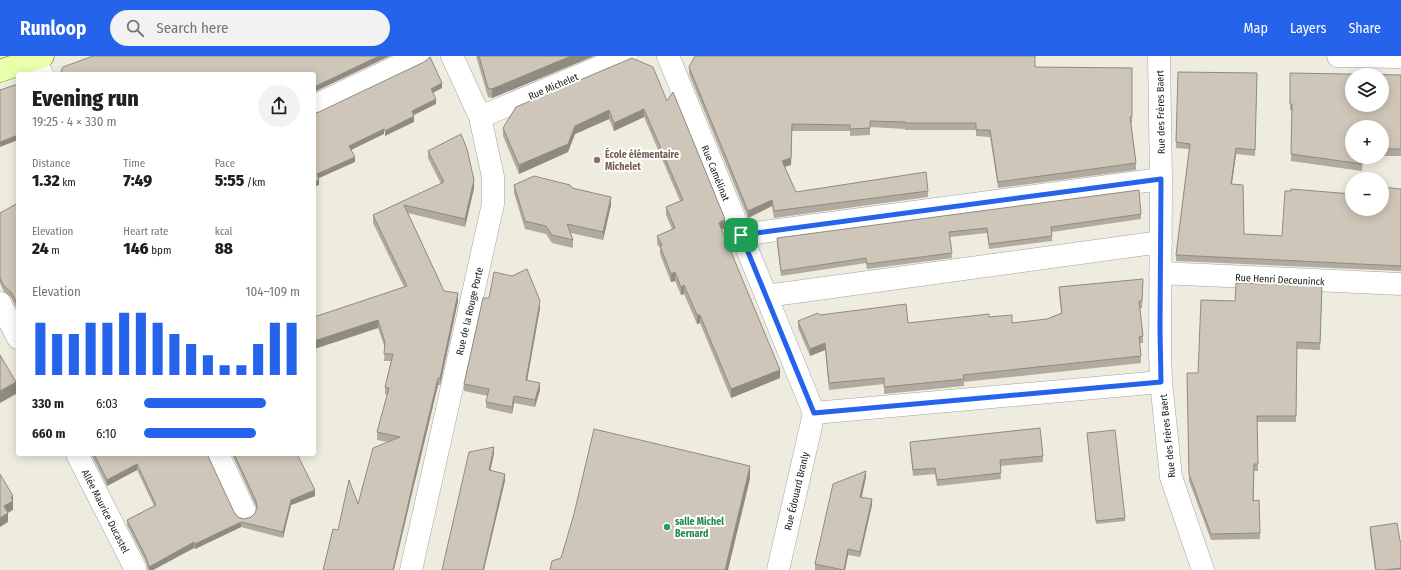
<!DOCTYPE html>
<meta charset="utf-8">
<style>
body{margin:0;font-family:"Fira Sans Condensed",sans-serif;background:#f2f2f2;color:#202124;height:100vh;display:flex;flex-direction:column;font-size:15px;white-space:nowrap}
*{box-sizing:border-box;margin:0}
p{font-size:13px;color:#757577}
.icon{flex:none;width:22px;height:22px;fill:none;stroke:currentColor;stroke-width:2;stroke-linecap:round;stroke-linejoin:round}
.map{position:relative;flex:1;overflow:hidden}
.panel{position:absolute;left:16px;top:16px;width:300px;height:384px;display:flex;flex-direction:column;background:#fff;border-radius:4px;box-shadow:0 2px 10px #0003}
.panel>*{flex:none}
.controls{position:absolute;left:1345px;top:12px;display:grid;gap:8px}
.controls a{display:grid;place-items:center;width:44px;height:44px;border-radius:50%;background:#fff;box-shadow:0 2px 10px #0003;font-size:20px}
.pin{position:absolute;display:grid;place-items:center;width:34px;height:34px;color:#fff;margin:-17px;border-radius:8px;box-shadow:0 2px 6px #0006}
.round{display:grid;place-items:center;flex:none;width:42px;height:42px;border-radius:21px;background:#f2f2f2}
.headline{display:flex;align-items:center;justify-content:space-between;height:68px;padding:0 16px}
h1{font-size:22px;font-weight:800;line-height:30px}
.stats{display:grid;grid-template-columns:repeat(3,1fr);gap:6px;height:68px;padding:4px 16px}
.stats div{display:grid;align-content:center}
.stats b{font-size:17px;font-weight:800}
.stats small{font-size:11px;font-weight:400}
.stats p{font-size:11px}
.chart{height:112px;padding:8px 16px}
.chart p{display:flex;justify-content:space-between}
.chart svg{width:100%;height:72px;margin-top:4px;stroke:#2563eb;stroke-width:6}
ul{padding:0 16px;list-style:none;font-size:13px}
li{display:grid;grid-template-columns:64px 48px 1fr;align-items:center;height:30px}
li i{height:10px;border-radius:5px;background:#2563eb}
header{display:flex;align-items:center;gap:24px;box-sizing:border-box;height:56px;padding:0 20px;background:#2563eb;color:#fff}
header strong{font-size:19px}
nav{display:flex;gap:22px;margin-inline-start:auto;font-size:14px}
.search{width:280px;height:36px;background:#f2f2f2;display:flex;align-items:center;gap:10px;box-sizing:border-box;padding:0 14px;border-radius:22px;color:#757577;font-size:15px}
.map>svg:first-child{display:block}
</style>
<header>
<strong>Runloop</strong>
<div class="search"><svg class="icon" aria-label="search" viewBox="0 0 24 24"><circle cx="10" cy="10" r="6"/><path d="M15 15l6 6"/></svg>Search here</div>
<nav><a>Map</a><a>Layers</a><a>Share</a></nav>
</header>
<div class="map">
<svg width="1401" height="514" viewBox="0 0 1401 514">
<rect width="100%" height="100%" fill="#eeecdf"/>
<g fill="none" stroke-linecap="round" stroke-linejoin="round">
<defs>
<path id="street" d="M668,0L814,357
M1159,0L1161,123L1160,296L1161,326L1171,421L1203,514
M1338,0L1401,1
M35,3L42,18
M314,50L419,0
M480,61L626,0
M741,179L1161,123
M1160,217L1401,228
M766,240L1161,186
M0,247L18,282
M814,357L1161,326
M77,398L135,512
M218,398L245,456
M411,514L493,148V121L480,61L452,0
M778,514L814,357"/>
<path id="secondary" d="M0,15L43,0"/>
</defs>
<!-- street casing -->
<use href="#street" stroke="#a2a2a2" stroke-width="23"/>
<!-- secondary casing -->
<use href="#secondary" stroke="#4e7300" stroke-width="23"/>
<!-- street -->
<use href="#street" stroke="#fff" stroke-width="22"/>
<!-- secondary -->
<use href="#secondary" stroke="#e9ffab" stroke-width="22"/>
</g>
<!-- wall -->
<path fill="#b1aa9e" d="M476,0H594L492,42L488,41Z
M689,11H1035L1132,12V67H1131L1136,107V114L998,132L990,81L976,80V74H905V73L870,71V79L850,80V75H792L791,109L785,111L796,136L928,135V141L774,162L772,150L748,162L689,18Z
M1178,16L1257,17L1255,100L1236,98L1232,128L1244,178L1282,180L1401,133V215L1176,205V199L1189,93L1176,92Z
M1290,17L1401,19V100H1382V71H1352L1363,101L1362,115L1291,105L1292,54H1290Z
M667,45L725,172L721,173L780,322L731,342L700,267L697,268L684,238L681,239L675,225L671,226L660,198V192L657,188V180L672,173L666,159V151L680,145L644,61L614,75L609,63L575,78L568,96L519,118L503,80V72Z
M428,95L474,132L465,171L408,157L444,235L458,245L440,329H438L415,425L338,474L358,448L388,386L377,384V376L387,339L385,338V331L391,305H384L385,292L378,272L314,293L404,231L373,167V159L441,128L428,102Z
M514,129L572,132L611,149L603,184L571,177L573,184V192L552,187L546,178L525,173L514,137Z
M18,147V255L11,241L4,236L0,227V157Z
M1141,158V163L1052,176V185L989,193L987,177L950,181L952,202L867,213L866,207L781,220L777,187V182Z
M1143,223L1142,252H1140L1143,280V287H1140L1141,307L964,326V330L884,338V328L829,334L825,294L810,300L798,272V265L820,259L908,267L989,261L1012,267L1047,263L1061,257L1059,237V231Z
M1322,237L1320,294L1297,293L1296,366H1257L1258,415H1254V445L1260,477V483L1211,484L1189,425L1187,317H1198L1235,245Z
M489,242L540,252L527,324L540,334L535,351L514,347L512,358L486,352V346L488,340L464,335V328Z
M1087,377L1125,462V465L1096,468Z
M910,386L1043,400V406L1000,410L1001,423L937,430L935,418L913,420L910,392Z
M91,398H207L234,456L238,461L244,463L251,461L255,457L257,453L256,451L232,398H297L315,440L291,449L283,482L241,471L195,493L194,492L153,514H148L146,506L127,469V464L154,450L137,414L107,430Z
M866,421L862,441L872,449L860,501L848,499L845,514H815V508Z
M1370,471L1401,485V514H1375L1370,478Z"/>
<!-- shaded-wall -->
<path fill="#908b81" d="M379,0H390L314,36V31Z
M571,0H594L492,42V33Z
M442,27V32L431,38V33Z
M436,43V48L412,60V55Z
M644,53V61L614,75V67Z
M609,54V63L575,78L568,96L519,118V109L575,70Z
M414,60V66L385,80V75Z
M792,68L791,109L782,111V105Z
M384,73V78L349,95V90Z
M18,79V84L0,91V86Z
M1236,92V98L1231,134V128Z
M355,101V106L317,123V118Z
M319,124V129L314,131V126Z
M474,124V132L465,171V163Z
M611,141V149L603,184V176Z
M772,144V150L748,162V155Z
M725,163V172L719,175V167Z
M675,216V225L671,226V218Z
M684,229V238L681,239V231Z
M458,237V245L440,329V322Z
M540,245V252L526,331V324Z
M697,259H700V267L697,268Z
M378,264V272L314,293V285Z
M825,287V294L810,300V293Z
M780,314V322L731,342V333Z
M438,322V329L415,425L394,514H393L415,418Z
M16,326V338L0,347V335Z
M540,327V334L535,351V344Z
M514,340V347L512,358V351Z
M494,391V398L489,421V414Z
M137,408V414L107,430V424Z
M750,410V423L728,514H725Z
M866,415V421L860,446V441Z
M505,418V425L484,514H483Z
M315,434V440L291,449L283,482V476L291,444Z
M13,440V454L4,459V450L11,441Z
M872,443V449L860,501V496Z
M8,457V466L0,471V462Z
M241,466V471L195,493V488Z
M194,486V492L153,514H149V511Z
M848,493V499L845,514H844Z"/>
<!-- building -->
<path fill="#cec6b8" stroke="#908b81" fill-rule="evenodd" d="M93,0H379L314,31V18H60L63,11Z
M479,0H571L492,33L488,32Z
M695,0H1035V11L1132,12V61H1130L1136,107L998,126L990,74H976V67H905V66L870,65V72L850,73V69L792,68L791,102L782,105L796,136L926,116L928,135L774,155L772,144L748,155L689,11Z
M430,1L442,27L431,33L436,43L412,55L414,60L385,75L384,73L349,90L355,101L317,118L319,124L314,126V57L319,56L424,6Z
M632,2L653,11L667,45L673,36L725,163L719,167L780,314L731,333L700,259H697L684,229L681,231L675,216L671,218L660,190L662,189L657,180L675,172L666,151L683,144L644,53L614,67L609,54L575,70L568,88L519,109L503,72L516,51Z
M1178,16L1257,17L1255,94L1236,92L1231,128L1243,129L1244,178L1282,180L1285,135H1291V133L1352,138V153H1382V131L1401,133V210L1176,199L1190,88L1176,86Z
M1290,17L1401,19V93H1382V71H1352V101H1362V108L1291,98L1292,48H1290ZM1352,19H1382V49H1352Z
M18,28V79L0,86V34Z
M461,78L467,93L474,124L465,163L404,149L444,235L458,237L440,322H438L415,418L393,514H323L333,473L338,474L349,424L358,448L373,392L400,381L377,376L389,332L385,331L393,298H384L385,286L378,264L314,285V261L407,230L373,159L444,126L428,95Z
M534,120L570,129L572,132L611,141L603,176L567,168L573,184L552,179L546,170L525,165L514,129Z
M1139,134L1141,158L1051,171L1052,180L989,188L987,172L949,176L952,197L867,208L866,202L781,215L777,182Z
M18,147V249L11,236L4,230L0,222V157Z
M527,213L540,245L526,324L540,327L535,344L514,340L512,351L486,346L489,333L464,328L483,242H489L494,216L512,220Z
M1143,223L1142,245H1139L1143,280L1139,281L1141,300L963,319L964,323L884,331V322L829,327L825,287L810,293L798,265L818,257L820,259L906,248L908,267L989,258V261L1012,259V267L1047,263L1062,257L1059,231Z
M1236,227L1322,230L1320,287L1297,286L1296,360H1257L1258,408H1254L1253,445L1259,444L1260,477L1211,478L1189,418L1187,317H1198L1201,244L1235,245Z
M0,299L16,326L0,335Z
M1040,372L1043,400L1000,404L1001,417L937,424L935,412L913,414L910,386Z
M594,373L750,410L725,514H550L552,505L561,502L574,458Z
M1115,374L1125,462L1096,465L1087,377Z
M494,391L489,414L505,418L483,514H442L469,396Z
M94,398H207L234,456L238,461L244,463L251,461L255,457L257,452L256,445L234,398H297L315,434L291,444L283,476L241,466L195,488L194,486L149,511L146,501L127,464L156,449L137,408L107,424Z
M866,415L860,441L872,443L860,496L848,493L844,514L815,508L833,428Z
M0,418L13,440L11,441L13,445L4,450L8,457L0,462Z
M1397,467L1400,485H1401V512L1385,514H1376L1370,471Z"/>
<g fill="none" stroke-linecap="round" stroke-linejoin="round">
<defs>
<path id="route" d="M1161,123L1160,273L1161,326L814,357L741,179Z"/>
</defs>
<!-- route casing -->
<use href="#route" stroke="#fff" stroke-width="8"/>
<!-- route -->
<use href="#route" stroke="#2563eb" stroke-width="5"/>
</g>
<!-- markers -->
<circle fill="#8d6e63" stroke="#fff" stroke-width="1.5" cx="597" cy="104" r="4"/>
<circle fill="#2e9e5b" stroke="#fff" stroke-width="1.5" cx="667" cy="471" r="4"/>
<g text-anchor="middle" stroke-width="4" stroke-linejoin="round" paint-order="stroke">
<!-- street labels -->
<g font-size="10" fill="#1b1b1b" stroke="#fff">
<text transform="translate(553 30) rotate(-23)" y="4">Rue Michelet</text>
<text transform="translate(1160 56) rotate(-91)" y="4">Rue des Frères Baert</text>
<text transform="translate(716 117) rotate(68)" y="4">Rue Camélinat</text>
<text transform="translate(1280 223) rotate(3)" y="4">Rue Henri Deceuninck</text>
<text transform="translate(469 255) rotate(-77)" y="4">Rue de la Rouge Porte</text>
<text transform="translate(1167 380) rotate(-96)" y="4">Rue des Frères Baert</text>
<text transform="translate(796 435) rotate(-77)" y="4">Rue Édouard Branly</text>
<text transform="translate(106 455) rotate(63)" y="4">Allée Maurice Ducastel</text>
</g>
<!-- education labels -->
<g font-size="10" font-weight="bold" fill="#785e54" stroke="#fff" text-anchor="start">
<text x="605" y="102">École élémentaire<tspan x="605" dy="12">Michelet</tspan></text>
</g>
<!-- leisure labels -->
<g font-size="10" font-weight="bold" fill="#27864d" stroke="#fff" text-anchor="start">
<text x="675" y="469">salle Michel<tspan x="675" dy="12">Bernard</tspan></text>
</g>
</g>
</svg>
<div class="controls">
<a><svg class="icon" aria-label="layers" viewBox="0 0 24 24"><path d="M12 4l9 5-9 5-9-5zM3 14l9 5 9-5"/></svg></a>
<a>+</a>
<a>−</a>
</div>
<div class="pin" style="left:741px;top:179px;background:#1e9e55"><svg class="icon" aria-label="arrive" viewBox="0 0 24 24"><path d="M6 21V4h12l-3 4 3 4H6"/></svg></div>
<section class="panel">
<div class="headline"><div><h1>Evening run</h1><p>19:25 · 4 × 330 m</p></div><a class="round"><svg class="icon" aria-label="share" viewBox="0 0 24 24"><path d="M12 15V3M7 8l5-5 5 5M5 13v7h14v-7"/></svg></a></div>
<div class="stats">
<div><p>Distance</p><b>1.32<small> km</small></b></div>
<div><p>Time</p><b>7:49</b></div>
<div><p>Pace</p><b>5:55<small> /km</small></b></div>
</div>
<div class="stats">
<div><p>Elevation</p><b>24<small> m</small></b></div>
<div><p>Heart rate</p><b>146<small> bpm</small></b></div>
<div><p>kcal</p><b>88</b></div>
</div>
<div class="chart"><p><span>Elevation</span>104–109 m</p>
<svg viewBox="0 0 160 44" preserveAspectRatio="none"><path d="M5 44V12M15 44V19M25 44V19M35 44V12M45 44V12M55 44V6M65 44V6M75 44V12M85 44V19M95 44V25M105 44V32M115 44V38M125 44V38M135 44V25M145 44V12M155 44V12"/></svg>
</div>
<ul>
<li><b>330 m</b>6:03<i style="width:78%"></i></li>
<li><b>660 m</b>6:10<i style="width:72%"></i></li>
</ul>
</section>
</div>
